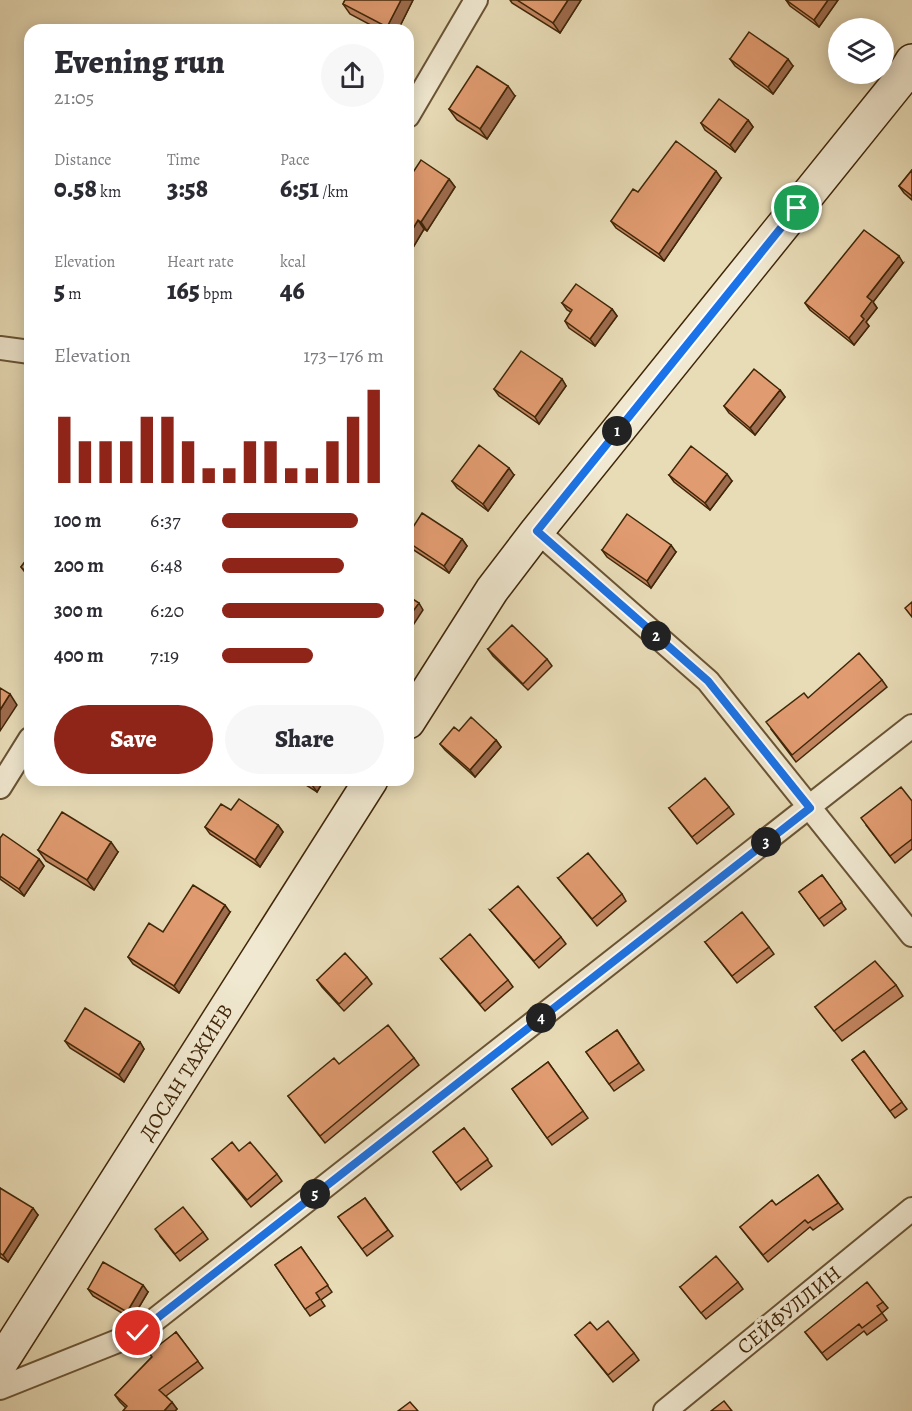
<!DOCTYPE html>
<meta charset="utf-8">
<style>
body{margin:0;font-family:Alegreya,serif;background:#f7f7f7;color:#2b2b33;height:100vh;display:flex;flex-direction:column;font-size:22px;white-space:nowrap}
*{box-sizing:border-box;margin:0}
p{font-size:20px;color:#7c7c81}
.icon{flex:none;width:33px;height:33px;fill:none;stroke:currentColor;stroke-width:2;stroke-linecap:round;stroke-linejoin:round}
.map{position:relative;flex:1;overflow:hidden}
.details{position:absolute;left:24px;top:24px;width:390px;height:762px;display:flex;flex-direction:column;background:#fff;border-radius:18px;box-shadow:0 3px 15px #0003}
.details>*{flex:none}
.fabs{position:absolute;left:828px;top:18px;display:grid;gap:12px}
.fabs a{display:grid;place-items:center;width:66px;height:66px;border-radius:50%;background:#fff;box-shadow:0 3px 15px #0003;font-size:30px}
.pin{position:absolute;display:grid;place-items:center;width:51px;height:51px;color:#fff;margin:-26px;border:3px solid #fff;border-radius:50%;box-shadow:0 2px 6px #0007}
.km{position:absolute;width:30px;height:30px;margin:-15px;border-radius:50%;background:#222;color:#fff;font-size:16px;line-height:30px;text-align:center}
.round{display:grid;place-items:center;flex:none;width:63px;height:63px;border-radius:32px;background:#f7f7f7}
.overview{display:flex;align-items:center;justify-content:space-between;height:102px;padding:0 30px}
h1{font-size:33px;font-weight:800;line-height:45px}
.metrics{display:grid;grid-template-columns:repeat(3,1fr);gap:9px;height:102px;padding:6px 30px}
.metrics div{display:grid;align-content:center}
.metrics b{font-size:26px;font-weight:800}
.metrics small{font-size:16px;font-weight:400}
.metrics p{font-size:16px}
.chart{height:168px;padding:12px 30px}
.chart p{display:flex;justify-content:space-between}
.chart svg{width:100%;height:108px;margin-top:6px;stroke:#8f2418;stroke-width:6}
.action{display:flex;gap:12px;margin-top:auto;padding:12px 30px}
.action a{flex:1;height:69px;border-radius:36px;background:#8f2418;color:#fff;font-size:24px;font-weight:800;line-height:69px;text-align:center}
.action a+a{background:#f7f7f7;color:#2b2b33}
ul{padding:0 30px;list-style:none;font-size:20px}
li{display:grid;grid-template-columns:96px 72px 1fr;align-items:center;height:45px}
li i{height:15px;border-radius:8px;background:#8f2418}
.map>svg:first-child{display:block}
</style>
<div class="map">
<svg width="912" height="1411" viewBox="0 0 912 1411">
<rect width="100%" height="100%" fill="#e8dcb7"/>
<filter id="stains"><feTurbulence type="fractalNoise" baseFrequency=".00333" numOctaves="4"/><feColorMatrix values="0 0 0 0 .2 0 0 0 0 .09 0 0 0 0 .02 0 0 0 .5 -.17"/></filter>
<radialGradient id="worn" r=".72"><stop offset=".6" stop-color="#630" stop-opacity="0"/><stop offset="1" stop-color="#630" stop-opacity=".3"/></radialGradient>
<g fill="none" stroke-linecap="round" stroke-linejoin="round">
<defs>
<path id="street" d="M408,116L476,0
M0,348L30,352
M537,531L708,681L912,935
M0,787L30,739
M0,1388L138,1333L912,726
M665,1411L912,1209"/>
<path id="secondary" d="M408,722L492,590L537,531L901,79L912,61
M0,1364L371,780"/>
</defs>
<!-- street casing -->
<use href="#street" stroke="#6a5434" stroke-width="26"/>
<!-- secondary casing -->
<use href="#secondary" stroke="#402608" stroke-width="36"/>
<!-- street -->
<use href="#street" stroke="#f0e8d0" stroke-width="22"/>
<!-- secondary -->
<use href="#secondary" stroke="#f0e8d0" stroke-width="33"/>
</g>
<!-- wall -->
<path fill="#c28560" stroke="#402608" stroke-width="1.5" d="M345,0H413L398,30H380L350,14L343,4Z
M510,0H581L560,33L512,3Z
M786,0H838L819,27L790,6Z
M730,59L793,66L773,94L735,66Z
M515,96L487,139L457,120L449,109Z
M748,120L753,127L735,152L705,130L701,123Z
M912,170V200L904,193L899,186Z
M721,178L664,261L616,228L611,221L638,192Z
M449,179L455,187L427,231L424,229L408,256V180Z
M903,263L873,302L877,308L866,322L869,326L854,345L810,310L805,303Z
M562,303L612,309L617,316L595,346L569,328L565,321L571,312L567,310Z
M562,379L566,386L539,424L499,396L494,389Z
M780,390L785,397L755,435L729,413L724,406Z
M514,475L488,511L457,488L452,481Z
M669,475L732,481L710,510L674,482Z
M462,539L467,546L449,573L409,547L408,545V542Z
M602,550L676,552L651,588L607,557Z
M30,555V579L21,567Z
M488,649L547,659L552,666L528,690L493,656Z
M882,680L887,687L796,762L771,729L808,698Z
M459,731L496,740L501,747L475,777L445,750L440,744Z
M298,780H324L317,792Z
M912,801V849L895,863L866,825Z
M729,807L734,814L697,844L669,808Z
M231,810L278,825L283,832L260,867L210,834L205,827Z
M0,838L39,859L44,866L24,896L0,879Z
M38,850L118,852L94,890L46,861Z
M822,875L846,909L824,926L799,892Z
M558,878L622,894L626,901L597,926Z
M490,910L561,937L566,944L539,968Z
M230,912L179,993L133,964L128,957L163,932Z
M705,942L769,947L774,954L737,983Z
M441,959L508,980L513,987L485,1011Z
M367,977L372,984L344,1011L322,987L317,980Z
M896,985L903,996L842,1041L815,1007Z
M617,1030L644,1070L614,1091L586,1052Z
M65,1041L140,1042L144,1049L124,1082L70,1048Z
M864,1051L907,1109L895,1118L852,1060Z
M414,1058L419,1065L325,1143L288,1096L339,1064Z
M548,1062L588,1118L552,1145L512,1089Z
M464,1128L492,1166L461,1190L433,1152Z
M239,1151L277,1174L282,1181L251,1207L212,1159Z
M818,1175L843,1209L813,1230L810,1227L768,1262L740,1227L776,1205Z
M0,1188L38,1215L8,1262L0,1257Z
M365,1198L393,1236L367,1256L338,1217Z
M203,1232L208,1239L180,1261L160,1236Z
M301,1247L332,1292L321,1300L325,1306L310,1316L275,1265Z
M738,1282L743,1289L706,1319L680,1287Z
M88,1289L148,1292L132,1319L93,1296Z
M883,1302L888,1308L882,1313L887,1320L867,1335L864,1331L827,1360L805,1332Z
M597,1330L634,1353L639,1360L613,1382L575,1335Z
M176,1332L203,1368L166,1396L177,1409L175,1411H123L126,1408L120,1402L115,1395Z"/>
<!-- shaded-wall -->
<path fill="#9e6c4e" stroke="#402608" stroke-width="1.5" d="M401,0H413L398,30H389L387,27Z
M568,0H581L560,33L553,23Z
M828,0H838L819,27L814,20Z
M788,59L793,66L773,94L768,87Z
M508,86L515,96L487,139L480,129Z
M748,120L753,127L735,152L730,145Z
M716,171L721,178L664,261L659,254Z
M449,179L455,187L427,231L421,222Z
M418,220L424,229L408,256V237Z
M899,256L903,263L873,302L877,308L866,322L869,326L854,345L849,338L861,316L867,297Z
M612,309L617,316L595,346L590,339Z
M562,379L566,386L539,424L535,417Z
M780,390L785,397L755,435L750,428Z
M509,468L514,475L488,511L483,504Z
M727,474L732,481L710,510L705,503Z
M462,539L467,546L449,573L444,566Z
M671,545L676,552L651,588L647,581Z
M419,603L423,610L408,633V618Z
M10,694L17,705L0,731V710Z
M496,740L501,747L475,777L470,770Z
M315,780H324L317,792L312,785Z
M278,825L283,832L260,867L255,860Z
M111,842L118,852L94,890L87,880Z
M39,859L44,866L24,896L19,889Z
M225,905L230,912L179,993L174,986Z
M140,1042L144,1049L124,1082L119,1075Z
M33,1208L38,1215L8,1262L3,1255Z
M143,1285L148,1292L132,1319L127,1312Z
M172,1402L177,1409L175,1411H164Z"/>
<!-- building -->
<path fill="#e19b70" stroke="#402608" stroke-width="1.5" d="M345,0H401L387,27L343,4Z
M517,0H568L553,23Z
M786,0H828L814,20Z
M749,32L788,59L768,87L730,59Z
M477,66L508,86L480,129L449,109Z
M719,99L748,120L730,145L701,123Z
M676,141L716,171L659,254L611,221L633,189L638,192Z
M421,160L449,179L421,222L418,220L408,237V180Z
M912,170V196L899,186Z
M864,230L899,256L867,297L872,301L861,316L864,319L849,338L805,303Z
M576,284L612,309L590,339L565,321L572,310L562,303Z
M521,351L562,379L535,417L494,389Z
M754,369L780,390L750,428L724,406Z
M479,445L509,468L483,504L452,481Z
M691,446L727,474L705,503L669,475Z
M422,513L462,539L444,566L408,542V535Z
M627,514L671,545L647,581L602,550Z
M30,555V575L21,567Z
M408,596L419,603L408,618Z
M912,602V617L905,608Z
M512,625L547,659L523,684L488,649Z
M859,653L882,680L792,755L766,722L804,693L808,698Z
M0,688L10,694L0,710Z
M471,717L496,740L470,770L440,744L454,727L459,731Z
M705,778L729,807L692,837L669,808Z
M304,780H315L312,785Z
M901,787L912,801V839L890,856L861,818Z
M239,799L278,825L255,860L205,827L221,804L231,810Z
M62,812L111,842L87,880L38,850Z
M3,834L39,859L19,889L0,876V838Z
M588,853L622,894L592,919L558,878Z
M822,875L842,902L819,919L799,892Z
M193,885L225,905L174,986L128,957L149,923L163,932Z
M518,886L561,937L534,961L490,910Z
M742,912L769,947L732,976L705,942Z
M470,934L508,980L480,1004L441,959Z
M345,953L367,977L339,1004L317,980Z
M875,961L896,985L834,1031L815,1007Z
M85,1008L140,1042L119,1075L65,1041Z
M388,1025L414,1058L320,1136L288,1096L334,1058L339,1064Z
M617,1030L639,1063L609,1084L586,1052Z
M864,1051L902,1102L890,1111L852,1060Z
M548,1062L583,1111L547,1138L512,1089Z
M464,1128L488,1159L456,1183L433,1152Z
M232,1142L239,1151L250,1142L277,1174L247,1200L212,1159Z
M818,1175L838,1203L808,1223L805,1220L763,1255L740,1227L772,1200L776,1205Z
M0,1188L33,1208L3,1255L0,1253Z
M365,1198L388,1230L362,1249L338,1217Z
M183,1207L203,1232L175,1254L155,1229Z
M301,1247L328,1285L316,1293L320,1299L305,1309L275,1265Z
M716,1256L738,1282L701,1313L680,1287Z
M103,1262L143,1285L127,1312L88,1289Z
M867,1282L883,1302L877,1306L882,1313L862,1328L859,1324L822,1353L805,1332Z
M608,1321L634,1353L608,1375L575,1335L590,1322L597,1330Z
M176,1332L198,1361L159,1390L172,1402L164,1411H123L127,1406L115,1395L152,1357L149,1353Z
M724,1401L732,1411H711Z
M410,1402L418,1411H398Z"/>
<g fill="none" stroke-linecap="round" stroke-linejoin="round">
<defs>
<path id="route" d="M138,1333L810,808L708,681L537,531L797,208"/>
</defs>
<!-- route casing -->
<use href="#route" stroke="#fff" stroke-width="12"/>
<!-- route -->
<use href="#route" stroke="#1a73e8" stroke-width="8"/>
</g>
<g text-anchor="middle" stroke-width="6" stroke-linejoin="round" paint-order="stroke">
<!-- street labels -->
<g font-size="21" fill="#402608" stroke="#f0e8d0">
<text transform="translate(186 1072) rotate(-58)" y="7">ДОСАН ТАЖИЕВ</text>
<text transform="translate(789 1310) rotate(-39)" y="7">СЕЙФУЛЛИН</text>
</g>
</g>
<rect width="100%" height="100%" filter="url(#stains)"/>
<rect width="100%" height="100%" fill="url(#worn)"/>
</svg>
<div class="fabs">
<a><svg class="icon" aria-label="layers" viewBox="0 0 24 24"><path d="M12 4l9 5-9 5-9-5zM3 14l9 5 9-5"/></svg></a>
</div>
<div class="pin" style="left:797px;top:208px;background:#1e9e55"><svg class="icon" aria-label="arrive" viewBox="0 0 24 24"><path d="M6 21V4h12l-3 4 3 4H6"/></svg></div>
<div class="pin" style="left:138px;top:1333px;background:#d93025"><svg class="icon" aria-label="check" viewBox="0 0 24 24"><path d="M5 12l5 5 9-10"/></svg></div>
<b class="km" style="left:617px;top:431px">1</b>
<b class="km" style="left:656px;top:636px">2</b>
<b class="km" style="left:766px;top:842px">3</b>
<b class="km" style="left:541px;top:1018px">4</b>
<b class="km" style="left:315px;top:1194px">5</b>
<section class="details">
<div class="overview"><div><h1>Evening run</h1><p>21:05</p></div><a class="round"><svg class="icon" aria-label="share" viewBox="0 0 24 24"><path d="M12 15V3M7 8l5-5 5 5M5 13v7h14v-7"/></svg></a></div>
<div class="metrics">
<div><p>Distance</p><b>0.58<small> km</small></b></div>
<div><p>Time</p><b>3:58</b></div>
<div><p>Pace</p><b>6:51<small> /km</small></b></div>
</div>
<div class="metrics">
<div><p>Elevation</p><b>5<small> m</small></b></div>
<div><p>Heart rate</p><b>165<small> bpm</small></b></div>
<div><p>kcal</p><b>46</b></div>
</div>
<div class="chart"><p><span>Elevation</span>173–176 m</p>
<svg viewBox="0 0 160 44" preserveAspectRatio="none"><path d="M5 44V17M15 44V27M25 44V27M35 44V27M45 44V17M55 44V17M65 44V27M75 44V38M85 44V38M95 44V27M105 44V27M115 44V38M125 44V38M135 44V27M145 44V17M155 44V6"/></svg>
</div>
<ul>
<li><b>100 m</b>6:37<i style="width:84%"></i></li>
<li><b>200 m</b>6:48<i style="width:75%"></i></li>
<li><b>300 m</b>6:20<i style="width:100%"></i></li>
<li><b>400 m</b>7:19<i style="width:56%"></i></li>
</ul>
<div class="action"><a>Save</a><a>Share</a></div>
</section>
</div>
